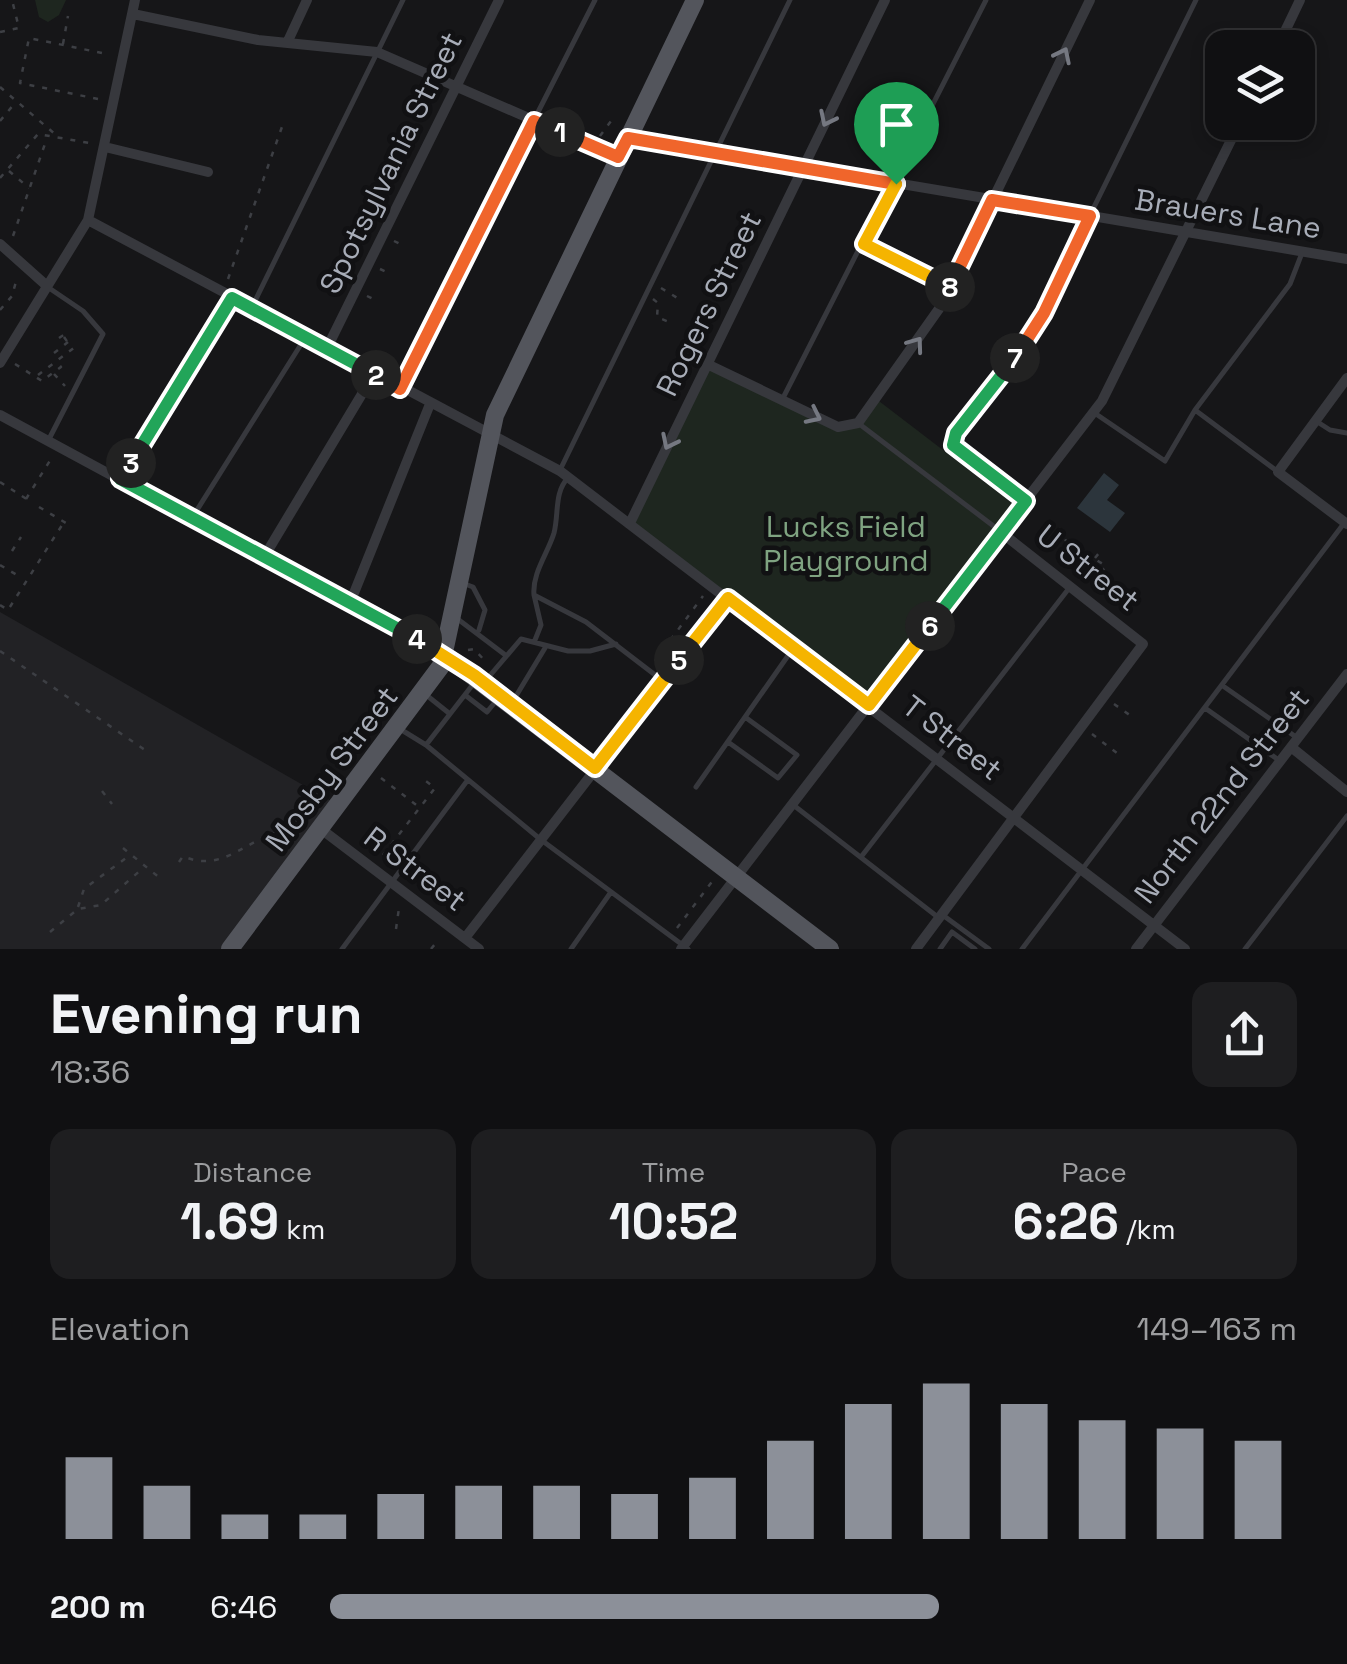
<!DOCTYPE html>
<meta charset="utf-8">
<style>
body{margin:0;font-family:"Space Grotesk",sans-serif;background:#1e1e20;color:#f1f3f6;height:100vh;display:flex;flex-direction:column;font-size:38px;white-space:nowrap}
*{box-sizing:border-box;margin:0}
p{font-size:32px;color:#9c9d9f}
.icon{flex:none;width:55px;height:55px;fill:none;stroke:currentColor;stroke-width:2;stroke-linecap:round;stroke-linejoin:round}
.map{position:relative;height:949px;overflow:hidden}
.drawer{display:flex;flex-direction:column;background:#101012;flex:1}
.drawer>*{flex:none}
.controls{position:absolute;left:1205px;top:30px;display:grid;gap:20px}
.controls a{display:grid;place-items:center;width:110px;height:110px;border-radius:20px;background:#101012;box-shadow:0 5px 15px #0003,0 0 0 2px #303032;font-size:50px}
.pin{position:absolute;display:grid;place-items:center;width:85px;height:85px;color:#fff;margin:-102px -42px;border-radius:50% 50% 50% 0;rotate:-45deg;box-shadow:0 0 10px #0007}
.pin .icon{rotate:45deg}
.km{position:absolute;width:50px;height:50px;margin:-25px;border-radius:50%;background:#222;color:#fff;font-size:28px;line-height:50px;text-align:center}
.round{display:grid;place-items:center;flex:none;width:105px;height:105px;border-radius:20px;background:#1e1e20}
.summary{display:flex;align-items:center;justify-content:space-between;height:170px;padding:0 50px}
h1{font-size:55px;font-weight:700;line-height:75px}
.figures{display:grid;grid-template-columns:repeat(3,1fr);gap:15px;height:170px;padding:10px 50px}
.figures div{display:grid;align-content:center;border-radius:20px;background:#1e1e20;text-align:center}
.figures b{font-size:50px;font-weight:700}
.figures small{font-size:28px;font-weight:400}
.figures p{font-size:28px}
.chart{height:280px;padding:20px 50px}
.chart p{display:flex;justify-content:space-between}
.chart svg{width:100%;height:180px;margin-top:10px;stroke:#8c9099;stroke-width:6}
ul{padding:0 50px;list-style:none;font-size:32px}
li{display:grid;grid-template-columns:160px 120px 1fr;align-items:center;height:75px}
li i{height:25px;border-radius:12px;background:#8c9099}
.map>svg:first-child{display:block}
</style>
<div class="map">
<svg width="1347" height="949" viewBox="0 0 1347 949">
<rect width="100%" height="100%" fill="#161618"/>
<!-- built -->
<path fill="#222225" d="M0,612L338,805L230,949H0Z"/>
<!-- green -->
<path fill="#1e261f" d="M35,0H66L59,15L48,22L39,17Z
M707,365L841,430L850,429L875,398L1020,509L869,706L629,523Z"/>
<!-- water -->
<path fill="#2c353c" d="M1104,473L1119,485L1107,500L1125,513L1110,532L1077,508Z"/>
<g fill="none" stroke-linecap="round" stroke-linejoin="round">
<!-- path -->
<path stroke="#3d3f44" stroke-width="2.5" stroke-dasharray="5 8" stroke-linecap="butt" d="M0,32L19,28L12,0
M63,44L68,16
M0,87L56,135
M98,99L20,83L29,38L107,54
M0,121L15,103
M600,136L611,121
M9,171L29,188
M0,178L38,134L89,143
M13,236L47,138
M394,241L404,246
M380,269L391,274
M228,279L283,124
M661,288L679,299
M367,296L377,301
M653,299L658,303L657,317L669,322
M0,310L12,296L17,278
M64,337L71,347
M59,338L65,334
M54,353L68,342
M15,364L42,381L61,367L56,361
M54,374L65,386
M38,375L79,344
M0,482L28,500
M26,499L51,459
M39,507L66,523
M1059,528L1066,541L1106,566L1092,583
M12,551L21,537
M1095,558L1103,548
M1062,560L1072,547
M0,565L17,575
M0,605L8,610L64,522
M468,650L474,649L487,663
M0,651L145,750
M655,661L703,596
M1114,704L1131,716
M1092,734L1122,757
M381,778L419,807
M102,791L112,804
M123,848L161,879
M383,855L435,788L422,778
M179,862L183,856C226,876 251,831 293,830
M78,907L84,889L130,855
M677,928L714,879
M396,929L399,908
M50,932L78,909L101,905L143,868
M431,949L439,939"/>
<!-- service -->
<path stroke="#37383d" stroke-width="5" d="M535,118L595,0
M864,244L950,287
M253,305L403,0
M783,398L986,0
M1195,410L1277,471
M1096,414L1165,461L1195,410L1290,284L1302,253
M1316,421L1330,430L1347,433
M858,423L1000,531
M48,441L103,334L83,311L49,288
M561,468L790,0
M568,478C554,492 559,514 554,533C548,553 532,573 534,595L586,622L663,681
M1025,501L953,445L955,433L1029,339L1196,0
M192,518L305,338
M462,583L473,587L485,610L479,630
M534,595L541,625L535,640
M455,617L504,654
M487,679L521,639L568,651H590L616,644
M1223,686L1296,737
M425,694L450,714
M465,695L487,712L496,701
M513,701L545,648
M1205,708L1280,761
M400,729L426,745L474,683
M728,742L778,778L797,755L745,717
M426,745L540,839L688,949
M696,787L792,650
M792,804L939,918
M861,857L1070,587
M944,916L989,949
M342,949L467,781
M571,949L611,892
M940,949L952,932L975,949
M1022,949L1345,522
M1245,949L1347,816"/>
<!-- minor -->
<path stroke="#37383d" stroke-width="10" d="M133,14L258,40L377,52L618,157
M287,43L307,0
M1277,48L1300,0
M628,138L1347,259
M105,147L208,172
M88,220L560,471L1185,949
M0,244L47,286
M327,348L499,0
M0,363L88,220L135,0
M707,364L838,427L858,423L941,306L1090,0
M1347,378L1278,472L1347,524
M401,389L534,121
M0,415L444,655
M121,479L232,298
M630,523L885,0
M264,557L374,374
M350,603L430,404
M1291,747L1347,792
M321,829L479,949
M465,938L728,598
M681,949L1102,401L1240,122
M916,949L1143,644L1002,533
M1136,949L1347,674"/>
<!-- primary -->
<path stroke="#53555c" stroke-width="18" d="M445,655L830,949
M230,949L441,666L495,415L695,0"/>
</g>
<!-- one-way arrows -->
<defs><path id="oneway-chevron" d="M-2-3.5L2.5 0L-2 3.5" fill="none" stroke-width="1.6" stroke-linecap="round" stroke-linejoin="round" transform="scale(2.5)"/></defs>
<g stroke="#757881">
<use href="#oneway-chevron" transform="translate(1063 55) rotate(-64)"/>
<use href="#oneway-chevron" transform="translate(827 119) rotate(116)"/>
<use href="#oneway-chevron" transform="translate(916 344) rotate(-54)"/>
<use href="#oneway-chevron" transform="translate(814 416) rotate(26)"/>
<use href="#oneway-chevron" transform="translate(669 442) rotate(116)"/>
</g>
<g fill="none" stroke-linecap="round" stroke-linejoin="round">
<defs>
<path id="split-1" d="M560,132L618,157L628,138L896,184"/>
<path id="split-2" d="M376,375L400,389L534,121L560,132"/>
<path id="split-3" d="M131,463L232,298L376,375"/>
<path id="split-4" d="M131,463L120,479L417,639"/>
<path id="split-5" d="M417,639L474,675L595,768L679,660"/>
<path id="split-6" d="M679,660L728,598L869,705L930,626"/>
<path id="split-7" d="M930,626L1026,501L953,445L956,433L1015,358"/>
<path id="split-8" d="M950,287L992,200L1090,216L1044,313L1015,358"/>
<path id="split-9" d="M896,184L864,244L950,287"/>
</defs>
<!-- split-1 casing -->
<use href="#split-1" stroke="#fff" stroke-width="20"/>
<!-- split-2 casing -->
<use href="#split-2" stroke="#fff" stroke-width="20"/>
<!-- split-3 casing -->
<use href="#split-3" stroke="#fff" stroke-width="20"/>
<!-- split-4 casing -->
<use href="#split-4" stroke="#fff" stroke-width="20"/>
<!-- split-5 casing -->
<use href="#split-5" stroke="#fff" stroke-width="20"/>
<!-- split-6 casing -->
<use href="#split-6" stroke="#fff" stroke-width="20"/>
<!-- split-7 casing -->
<use href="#split-7" stroke="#fff" stroke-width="20"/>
<!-- split-8 casing -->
<use href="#split-8" stroke="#fff" stroke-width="20"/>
<!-- split-9 casing -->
<use href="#split-9" stroke="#fff" stroke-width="20"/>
<!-- split-1 -->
<use href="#split-1" stroke="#f0652b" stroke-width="12"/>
<!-- split-2 -->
<use href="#split-2" stroke="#f0652b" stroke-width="12"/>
<!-- split-3 -->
<use href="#split-3" stroke="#22a559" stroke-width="12"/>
<!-- split-4 -->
<use href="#split-4" stroke="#22a559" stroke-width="12"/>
<!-- split-5 -->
<use href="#split-5" stroke="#f5b400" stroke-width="12"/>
<!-- split-6 -->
<use href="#split-6" stroke="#f5b400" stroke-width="12"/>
<!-- split-7 -->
<use href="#split-7" stroke="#22a559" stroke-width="12"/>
<!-- split-8 -->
<use href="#split-8" stroke="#f0652b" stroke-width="12"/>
<!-- split-9 -->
<use href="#split-9" stroke="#f5b400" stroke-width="12"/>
</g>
<g text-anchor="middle" stroke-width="9" stroke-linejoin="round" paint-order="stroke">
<!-- street labels -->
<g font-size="30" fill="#a8adb8" stroke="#111113">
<text transform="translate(391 163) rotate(-64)" y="10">Spotsylvania Street</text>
<text transform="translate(1228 214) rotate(9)" y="10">Brauers Lane</text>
<text transform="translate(709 304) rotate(-64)" y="10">Rogers Street</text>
<text transform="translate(1088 568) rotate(38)" y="10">U Street</text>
<text transform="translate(952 738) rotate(38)" y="10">T Street</text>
<text transform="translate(332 769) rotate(-53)" y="10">Mosby Street</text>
<text transform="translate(1222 796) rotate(-52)" y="10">North 22nd Street</text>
<text transform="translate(415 869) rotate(37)" y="10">R Street</text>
</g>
<!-- park labels -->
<g font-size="30" fill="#7fa381" stroke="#111113">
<text x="846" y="537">Lucks Field<tspan x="846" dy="34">Playground</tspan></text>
</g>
</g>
</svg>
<div class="controls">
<a><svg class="icon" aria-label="layers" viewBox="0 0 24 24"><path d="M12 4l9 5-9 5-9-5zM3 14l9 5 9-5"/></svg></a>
</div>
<div class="pin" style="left:896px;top:184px;background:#1e9e55"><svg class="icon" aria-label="arrive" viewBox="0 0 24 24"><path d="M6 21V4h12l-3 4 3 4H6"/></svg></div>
<b class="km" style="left:560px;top:132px">1</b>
<b class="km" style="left:376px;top:375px">2</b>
<b class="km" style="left:131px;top:463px">3</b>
<b class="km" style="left:417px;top:639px">4</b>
<b class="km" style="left:679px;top:660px">5</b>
<b class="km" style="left:930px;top:626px">6</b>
<b class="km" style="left:1015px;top:358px">7</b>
<b class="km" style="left:950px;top:287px">8</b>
</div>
<section class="drawer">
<div class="summary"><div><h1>Evening run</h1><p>18:36</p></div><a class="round"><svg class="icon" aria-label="share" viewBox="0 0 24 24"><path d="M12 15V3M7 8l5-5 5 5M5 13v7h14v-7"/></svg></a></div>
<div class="figures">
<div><p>Distance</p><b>1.69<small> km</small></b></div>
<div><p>Time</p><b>10:52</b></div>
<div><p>Pace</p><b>6:26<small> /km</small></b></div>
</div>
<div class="chart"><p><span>Elevation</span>149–163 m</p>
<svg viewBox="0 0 160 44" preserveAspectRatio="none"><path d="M5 44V24M15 44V31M25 44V38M35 44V38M45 44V33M55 44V31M65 44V31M75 44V33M85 44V29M95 44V20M105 44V11M115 44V6M125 44V11M135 44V15M145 44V17M155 44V20"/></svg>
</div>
<ul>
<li><b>200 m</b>6:46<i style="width:63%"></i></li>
</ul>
</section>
